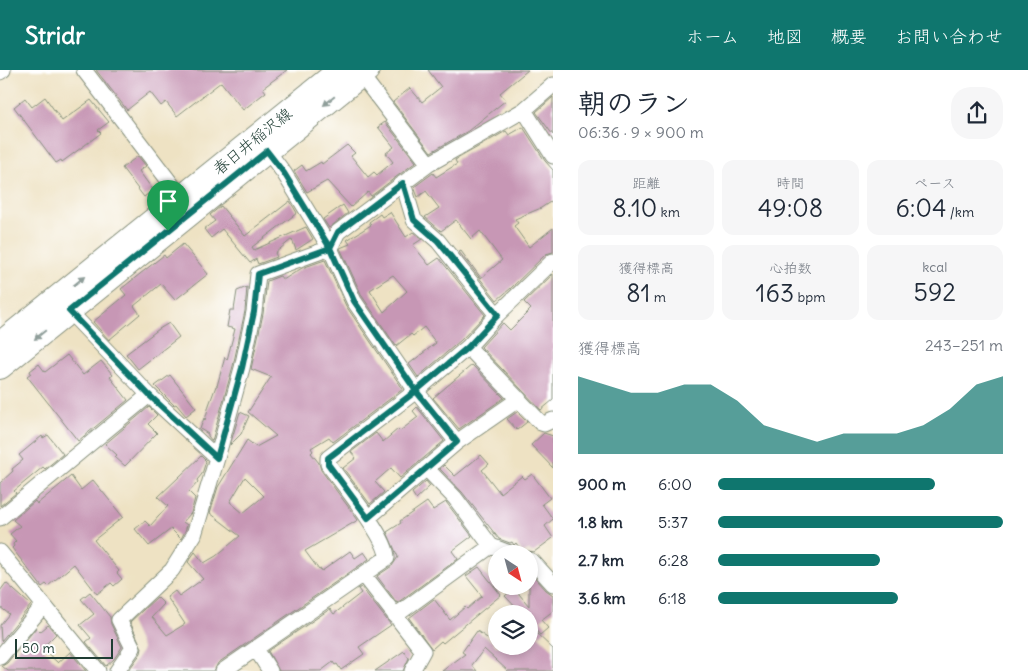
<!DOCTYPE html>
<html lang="ja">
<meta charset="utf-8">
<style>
body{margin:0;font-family:Delius,"Klee One",sans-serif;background:#f6f6f7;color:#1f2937;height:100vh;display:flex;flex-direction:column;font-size:19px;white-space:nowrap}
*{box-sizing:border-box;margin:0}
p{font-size:16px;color:#747a83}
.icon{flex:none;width:28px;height:28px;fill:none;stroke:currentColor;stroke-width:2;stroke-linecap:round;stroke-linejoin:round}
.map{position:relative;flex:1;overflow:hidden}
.side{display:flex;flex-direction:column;background:#fff;width:475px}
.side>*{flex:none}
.needle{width:32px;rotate:144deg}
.fabs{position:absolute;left:488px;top:475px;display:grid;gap:10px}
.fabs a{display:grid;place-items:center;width:50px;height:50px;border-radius:50%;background:#fff;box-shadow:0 2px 8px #0003;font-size:25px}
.scale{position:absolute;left:15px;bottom:12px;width:98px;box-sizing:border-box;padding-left:5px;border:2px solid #1f3d34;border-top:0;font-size:14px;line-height:18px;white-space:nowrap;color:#1f3d34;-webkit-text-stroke:4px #fff;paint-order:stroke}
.pin{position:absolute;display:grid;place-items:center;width:42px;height:42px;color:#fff;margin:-51px -21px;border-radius:50% 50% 50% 0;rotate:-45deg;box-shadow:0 0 5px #0007}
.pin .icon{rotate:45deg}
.round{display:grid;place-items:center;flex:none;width:52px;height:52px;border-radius:20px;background:#f6f6f7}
.overview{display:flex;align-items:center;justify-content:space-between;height:85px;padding:0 25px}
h1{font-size:28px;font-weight:600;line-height:38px}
.stats{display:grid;grid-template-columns:repeat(3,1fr);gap:8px;height:85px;padding:5px 25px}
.stats div{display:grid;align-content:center;border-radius:12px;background:#f6f6f7;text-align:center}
.stats b{font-size:25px;font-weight:600}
.stats small{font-size:14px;font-weight:400}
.stats p{font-size:14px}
.chart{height:140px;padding:10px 25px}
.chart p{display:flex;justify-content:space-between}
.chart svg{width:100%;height:90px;margin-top:5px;fill:#0f766e;opacity:.7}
ul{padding:0 25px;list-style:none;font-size:16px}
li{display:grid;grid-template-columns:80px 60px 1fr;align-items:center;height:38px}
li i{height:12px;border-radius:6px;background:#0f766e}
header{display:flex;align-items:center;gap:30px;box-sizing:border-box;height:70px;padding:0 25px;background:#0f766e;color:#fff}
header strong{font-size:24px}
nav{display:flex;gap:28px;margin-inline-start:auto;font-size:18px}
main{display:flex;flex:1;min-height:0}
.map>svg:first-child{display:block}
</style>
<header>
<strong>Stridr</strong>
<nav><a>ホーム</a><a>地図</a><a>概要</a><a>お問い合わせ</a></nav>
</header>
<main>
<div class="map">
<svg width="553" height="601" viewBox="0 0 553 601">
<rect width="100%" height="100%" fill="#fff"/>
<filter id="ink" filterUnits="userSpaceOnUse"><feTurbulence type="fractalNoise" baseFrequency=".02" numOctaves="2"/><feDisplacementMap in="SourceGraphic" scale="10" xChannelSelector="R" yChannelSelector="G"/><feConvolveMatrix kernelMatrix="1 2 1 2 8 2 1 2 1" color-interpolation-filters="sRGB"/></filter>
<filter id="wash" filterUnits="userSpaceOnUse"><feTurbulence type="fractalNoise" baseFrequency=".0096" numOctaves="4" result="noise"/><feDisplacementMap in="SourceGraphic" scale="20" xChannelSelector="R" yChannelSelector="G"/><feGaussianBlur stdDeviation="1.12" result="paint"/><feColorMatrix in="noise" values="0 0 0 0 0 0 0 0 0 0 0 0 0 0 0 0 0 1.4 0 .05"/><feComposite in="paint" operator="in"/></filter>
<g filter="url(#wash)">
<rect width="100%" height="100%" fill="#eee2c3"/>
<g id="blocks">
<!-- building -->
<path fill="#c797b5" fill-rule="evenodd" d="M96,0H287L263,18L266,22L243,40L221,12L177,46L166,32L161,36L150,22L127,40Z
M428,0H528L500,23L506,30L468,61L431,82L393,32L410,18L422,32L441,17Z
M45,27L62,51L91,30L109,52L98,60L101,63L85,75L62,92L61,90L56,93L14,37L25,28L32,37Z
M553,27V65L536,42Z
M385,52L416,92L371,126L368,122L351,137L327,111L307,122L294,101L302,95L306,101L321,92L322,94L347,75L355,83L351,86L368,107L374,102L377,105L393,92L386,83L394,77L378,57Z
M523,57L545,91L553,100V130L541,138L515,149L518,153L514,156L529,177L553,158V182L546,184L511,218L497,230L459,182L461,181L481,208L502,190L480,161L471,169L456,150L441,161L425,147L439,138L426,121L418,127L414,117L433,103L436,107L457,94L455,90L506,61L509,65Z
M138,86L146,96L139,101L153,120L144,127L122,98Z
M290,131L297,143L252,177L254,180L306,157L313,169L296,180L292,169L275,183L277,187L258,194L256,189L250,193L222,159L211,168L204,159L215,151L210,145L221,136L245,166Z
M343,135L348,143L329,158L323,149Z
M390,142L406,167L413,162L422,169L413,175L429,195L439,188L485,245L461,270L418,307L409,294L436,273L424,257L413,266L411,264L396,276L362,226L340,178L350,174L347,170L371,155L369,152L380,144L382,147ZM393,205L407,221L384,242L370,220Z
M183,174L208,204L175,230L161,214L134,236L140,244L109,270L93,252L126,225L121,219L164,185L166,188Z
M325,190L346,236L403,319L333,372L329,367L311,378L313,381L311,383L319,393L321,400L358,450L305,481L319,500L321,499L322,501L350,481L355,488L364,482L369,489L218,593L214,601H128L141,583L142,578L130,552L157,527L164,534L152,547L167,565L185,554L167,527L175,521L179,526L203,509L188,492L195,482L204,493L216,486L240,466L210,443L218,417L247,370L256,377L276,366L248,342L271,307L251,299L263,244L267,211L280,206L283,210L302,198ZM245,407L264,426L243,443L230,432Z
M553,204V330L541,340L481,277L503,253L510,260L531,239L524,232Z
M247,217L245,241L233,296L212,371L208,366V364L200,359L204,348L205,350L209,335L216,316H217L225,287L227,290L235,259L227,257L230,240H234L237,221Z
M169,253L179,267L138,299L126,284L159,259Z
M67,285L83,305L101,291L113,305L110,307L128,330L78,371L27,306L31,303L30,301L39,294L45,302Z
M472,295L504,328L459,359L433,328Z
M170,305L196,338L186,346L176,334L174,335L155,316Z
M149,337L157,345L148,354L157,363L125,396L115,387L117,385L105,374Z
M417,337L444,371L400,408L391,398L375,412L384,422L370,434L343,398L356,388L351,382L376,363L383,372L398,359L400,361L418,347L413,341Z
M240,342L249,346L241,364L230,375Z
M517,342L527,352L517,360L507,349Z
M544,363L553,366V398L531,375Z
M48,365L63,384L45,399L43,397L14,421L16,423L0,436V413L13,401L12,399L23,390L19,385L42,366L43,368Z
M481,385L489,394L482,400L500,423L522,406L525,409L532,404L550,428L542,434L553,449L545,456L553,468L534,482L528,481L523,483L516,473L514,475L512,472L510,473L499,469L462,422L440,399L444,395L455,406Z
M201,386L206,391L202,404L197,410L198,412L189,422L195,428L191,443L183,452L187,455L185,461L181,469L171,459L149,476L135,459L145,451L150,456L168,436L158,427Z
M71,406L81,420L93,410L123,447L94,470L119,501L117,503L122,509L114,516L111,513L97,524L74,494L48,516L46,514L42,517L12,478L14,476L13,474L16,471L10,464L20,456L13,450L35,431L37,434Z
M426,411L430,416L416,429L412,423Z
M427,432L433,440L446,432L472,466L452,481L458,489L397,533L377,506L392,496L398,487L387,462L401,453L400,451Z
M479,497L501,525L443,573L441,571L432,579L409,548L434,529L450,550L465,537L467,539L482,526L466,506Z
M529,501L546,520L553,525V541L541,550L548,558L540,565L529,552V544H522L505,526L514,518L529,536Z
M6,513L31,535L1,571L0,555L9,544L0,537V521Z
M361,517L391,555L359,577L364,584L341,600L337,594L335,595L333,592L321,601H279L268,581L330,539L334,544L361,523L358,519Z
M90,522L110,547L111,554L122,577L114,589L106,596L86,572L91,568L80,555L94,544L81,529Z
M48,555L56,564L42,578L58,593L70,582L86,601H8L2,596L7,593L36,558L40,562Z
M477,561L493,572L496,576H529V569L535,562L553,579V601H508L484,579L472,595L477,601H442L465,584L462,582Z
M404,581L409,588L403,601H375Z"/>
</g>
</g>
<g filter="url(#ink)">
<use href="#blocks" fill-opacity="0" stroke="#86907c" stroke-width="1"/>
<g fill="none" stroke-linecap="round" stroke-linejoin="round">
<defs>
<path id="street" d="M84,0L182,128
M0,2L3,0
M361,5L429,94
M524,40L553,86
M263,75L284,103L330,178L354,231L416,321L457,372
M403,113L414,150L438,171L497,245
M69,241L149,325L217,388
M468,277L541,353L544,354L553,350
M426,398L455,428L491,476L512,484
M0,448L149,325
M368,448L457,372L519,329
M0,482L98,601
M529,490L533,492L553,514
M364,505L423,581L412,601
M395,546L491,476
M256,579L270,601
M0,587L43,536
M117,601L133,578L119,550L172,500L194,465L217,388L242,298L254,242L258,204L330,178L338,162L429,94L524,40L553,15
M223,601L387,488C388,468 341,412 328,394V388L416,321L468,277L497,245L553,191"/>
<path id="primary" d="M0,274L340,0
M0,297L367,0"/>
</defs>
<!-- street casing -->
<use href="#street" stroke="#86907c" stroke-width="17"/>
<!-- primary casing -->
<use href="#primary" stroke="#86907c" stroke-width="26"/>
<!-- street -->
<use href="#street" stroke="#fff" stroke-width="15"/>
<!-- primary -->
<use href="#primary" stroke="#fff" stroke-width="24"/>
</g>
<!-- one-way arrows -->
<defs><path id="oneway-solid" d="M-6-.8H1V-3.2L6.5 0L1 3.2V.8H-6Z" transform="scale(1.25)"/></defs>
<g fill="#8f9e9a">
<use href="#oneway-solid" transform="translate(329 31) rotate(141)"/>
<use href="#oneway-solid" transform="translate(79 211) rotate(-39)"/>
<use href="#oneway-solid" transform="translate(40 265) rotate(141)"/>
</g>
</g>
<g fill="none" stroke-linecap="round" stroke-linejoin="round" filter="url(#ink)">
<defs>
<path id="route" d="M168,161L69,241L149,325L217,388L242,298L254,242L258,204L330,178L354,231L416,321L457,372L368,448L328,394V388L416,321L468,277L498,245L438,171L414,150L403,113L338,162L330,178L284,103L267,81L168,161"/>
</defs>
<!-- route casing -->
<use href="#route" stroke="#fff" stroke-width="10"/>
<!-- route -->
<use href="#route" stroke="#0f766e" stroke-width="6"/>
</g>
<g text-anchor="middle" stroke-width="4.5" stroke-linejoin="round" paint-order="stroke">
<!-- street labels -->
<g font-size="16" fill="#1f3d34" stroke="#fff">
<text transform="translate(252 71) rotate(-39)" y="6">春日井稲沢線</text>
</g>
</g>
</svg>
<div class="fabs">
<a><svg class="needle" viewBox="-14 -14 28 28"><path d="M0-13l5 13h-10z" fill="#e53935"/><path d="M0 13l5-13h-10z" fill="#747a83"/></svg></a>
<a><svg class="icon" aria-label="layers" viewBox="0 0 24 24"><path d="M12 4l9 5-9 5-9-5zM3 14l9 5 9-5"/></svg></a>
</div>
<div class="scale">50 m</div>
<div class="pin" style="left:168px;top:161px;background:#1e9e55"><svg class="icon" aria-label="arrive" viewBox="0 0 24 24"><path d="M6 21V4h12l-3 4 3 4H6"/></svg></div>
</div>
<section class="side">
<div class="overview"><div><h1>朝のラン</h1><p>06:36 · 9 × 900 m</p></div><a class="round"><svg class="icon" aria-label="share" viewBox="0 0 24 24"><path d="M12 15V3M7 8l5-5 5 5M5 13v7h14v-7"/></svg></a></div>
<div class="stats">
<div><p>距離</p><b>8.10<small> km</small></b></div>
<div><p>時間</p><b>49:08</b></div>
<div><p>ペース</p><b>6:04<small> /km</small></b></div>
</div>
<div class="stats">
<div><p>獲得標高</p><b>81<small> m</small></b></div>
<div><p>心拍数</p><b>163<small> bpm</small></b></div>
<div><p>kcal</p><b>592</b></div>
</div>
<div class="chart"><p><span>獲得標高</span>243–251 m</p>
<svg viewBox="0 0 160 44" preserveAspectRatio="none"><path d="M0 44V6L10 10L20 14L30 14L40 10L50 10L60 18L70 30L80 34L90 38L100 34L110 34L120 34L130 30L140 22L150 10L160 6V44z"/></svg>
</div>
<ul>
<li><b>900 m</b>6:00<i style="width:76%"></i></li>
<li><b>1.8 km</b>5:37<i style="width:100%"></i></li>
<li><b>2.7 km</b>6:28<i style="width:57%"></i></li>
<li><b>3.6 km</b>6:18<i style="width:63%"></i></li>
</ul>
</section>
</main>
